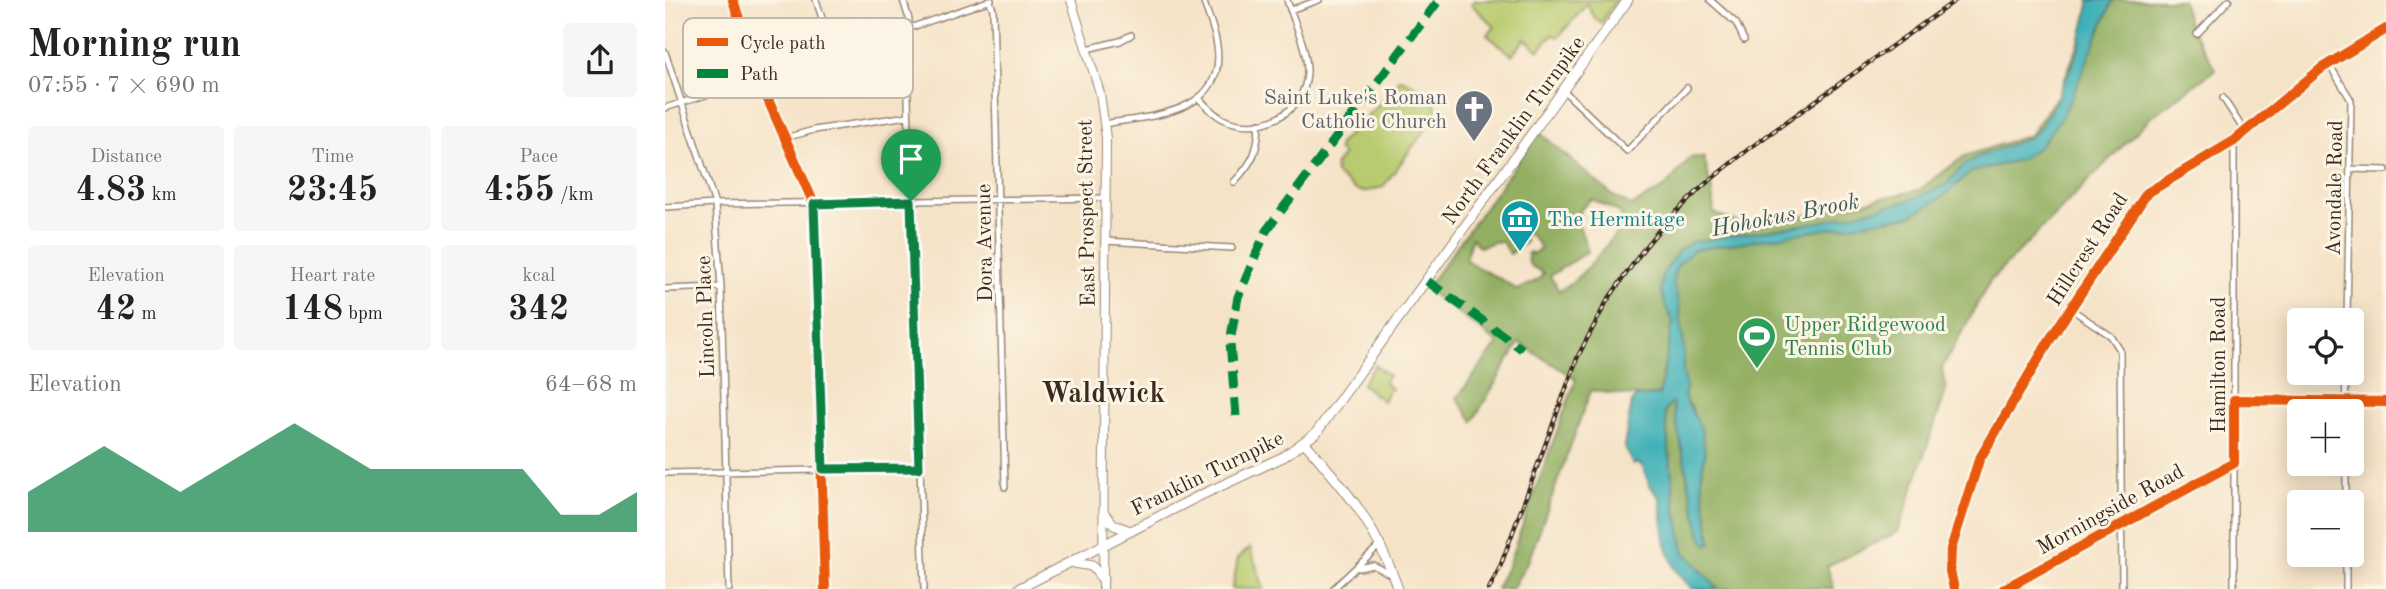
<!DOCTYPE html>
<meta charset="utf-8">
<style>
body{margin:0;font-family:"Old Standard TT",serif;background:#f6f6f6;color:#222;height:100vh;display:flex;flex-direction:column;font-size:26px;white-space:nowrap}
*{box-sizing:border-box;margin:0}
p{font-size:23px;color:#767676}
.icon{flex:none;width:38px;height:38px;fill:none;stroke:currentColor;stroke-width:2;stroke-linecap:round;stroke-linejoin:round}
.map{position:relative;flex:1;overflow:hidden}
.drawer{display:flex;flex-direction:column;background:#fff;width:665px}
.drawer>*{flex:none}
.tools{position:absolute;left:1622px;top:308px;display:grid;gap:14px}
.tools a{display:grid;place-items:center;width:77px;height:77px;border-radius:7px;background:#fff;box-shadow:0 4px 18px #0003;font-size:35px}
.pin{position:absolute;display:grid;place-items:center;width:60px;height:60px;color:#fff;margin:-72px -30px;border-radius:50% 50% 50% 0;rotate:-45deg;box-shadow:0 0 7px #0007}
.pin .icon{rotate:45deg}
.round{display:grid;place-items:center;flex:none;width:74px;height:74px;border-radius:7px;background:#f6f6f6}
.headline{display:flex;align-items:center;justify-content:space-between;height:119px;padding:0 28px}
h1{font-size:38px;font-weight:800;line-height:52px}
.figures{display:grid;grid-template-columns:repeat(3,1fr);gap:10px;height:119px;padding:7px 28px}
.figures div{display:grid;align-content:center;border-radius:7px;background:#f6f6f6;text-align:center}
.figures b{font-size:35px;font-weight:800}
.figures small{font-size:19px;font-weight:400}
.figures p{font-size:19px}
.chart{height:196px;padding:14px 28px}
.chart p{display:flex;justify-content:space-between}
.chart svg{width:100%;height:126px;margin-top:7px;fill:#0b8043;opacity:.7}
main{display:flex;flex:1;min-height:0}
.map>svg:first-child{display:block}
</style>
<main>
<section class="drawer">
<div class="headline"><div><h1>Morning run</h1><p>07:55 · 7 × 690 m</p></div><a class="round"><svg class="icon" aria-label="share" viewBox="0 0 24 24"><path d="M12 15V3M7 8l5-5 5 5M5 13v7h14v-7"/></svg></a></div>
<div class="figures">
<div><p>Distance</p><b>4.83<small> km</small></b></div>
<div><p>Time</p><b>23:45</b></div>
<div><p>Pace</p><b>4:55<small> /km</small></b></div>
</div>
<div class="figures">
<div><p>Elevation</p><b>42<small> m</small></b></div>
<div><p>Heart rate</p><b>148<small> bpm</small></b></div>
<div><p>kcal</p><b>342</b></div>
</div>
<div class="chart"><p><span>Elevation</span>64–68 m</p>
<svg viewBox="0 0 160 44" preserveAspectRatio="none"><path d="M0 44V30L10 22L20 14L30 22L40 30L50 22L60 14L70 6L80 14L90 22L100 22L110 22L120 22L130 22L140 38L150 38L160 30V44z"/></svg>
</div>
</section>
<div class="map">
<svg width="1721" height="589" viewBox="0 0 1721 589">
<rect width="100%" height="100%" fill="#fcf5e5"/>
<filter id="ink" filterUnits="userSpaceOnUse"><feTurbulence type="fractalNoise" baseFrequency=".0143" numOctaves="2"/><feDisplacementMap in="SourceGraphic" scale="14" xChannelSelector="R" yChannelSelector="G"/><feConvolveMatrix kernelMatrix="1 2 1 2 8 2 1 2 1" color-interpolation-filters="sRGB"/></filter>
<filter id="wash" filterUnits="userSpaceOnUse"><feTurbulence type="fractalNoise" baseFrequency=".00686" numOctaves="4" result="noise"/><feDisplacementMap in="SourceGraphic" scale="28" xChannelSelector="R" yChannelSelector="G"/><feGaussianBlur stdDeviation="1.57" result="paint"/><feColorMatrix in="noise" values="0 0 0 0 0 0 0 0 0 0 0 0 0 0 0 0 0 1.4 0 .05"/><feComposite in="paint" operator="in"/></filter>
<g filter="url(#wash)">
<rect width="100%" height="100%" fill="#f5e3c8"/>
<!-- green -->
<path fill="#b8cb6f" stroke="#7a7a46" stroke-width="2" d="M809,0H951L936,23L931,20L922,4L893,37L887,34L874,50L860,39L847,55L822,35L830,27L806,4Z
M735,79C750,83 769,97 773,112L718,187L698,192L689,189L671,174L670,166L678,155L673,150L674,144L723,95Z
M710,365L724,376L719,382L727,389L724,390L718,401L697,384Z
M585,548L599,589H567L573,558Z"/>
<!-- forest -->
<path fill="#92af62" stroke="#666c40" stroke-width="2" fill-rule="evenodd" d="M1431,0H1517L1525,28L1551,69L1486,117L1325,281L1277,368L1281,391L1233,532L1162,566L1169,589H1053L1019,552L1010,503L1000,416L1001,410L1007,402L1017,442L1022,479L1036,535L1046,542L1036,477L1040,454L1027,408L1019,397L1021,388C983,400 964,396 926,390L864,559L847,589H831L843,565L911,379L854,343L808,421L792,398L833,343L761,289L874,132L947,195L966,206L999,188L1026,157L1039,158L1047,191L1049,213L1085,227L1254,190L1300,156L1365,135L1393,95ZM926,199L956,213L957,227C938,248 919,277 894,291L885,276L923,251L912,220L916,209ZM864,233L876,248L867,255L865,252L862,254L864,258L862,260L866,266L879,273L873,280L852,290C834,275 818,273 800,259L807,238L814,247L829,242H837L845,254L861,242L858,237Z"/>
<!-- water -->
<path fill="#41b1b8" stroke="#3e6e6b" stroke-width="2" d="M1425,0H1448L1406,99L1394,121L1374,147L1354,160L1306,172L1276,198L1245,216L1029,250L1015,263L1010,270L1008,280L1014,304L1019,348L1018,370L1021,387L1019,397L1036,428L1040,454L1036,477L1046,543L1042,545L1036,535L1029,507L1007,402L1001,410L1000,416L1010,503L1019,551L1053,589H1027L1009,568L1000,541L995,499L984,484L978,467L973,463L968,465L959,446L967,402L971,397L994,395L1008,321L1001,308L996,290L997,275L1014,250L1027,242L1154,222L1239,202L1281,185L1301,163L1315,156L1361,139L1372,131L1386,110L1413,52Z"/>
</g>
<g filter="url(#ink)">
<g fill="none" stroke-linecap="round" stroke-linejoin="round">
<defs>
<path id="street" d="M68,0L93,77L149,204L160,589
M151,0L169,54
M238,0L244,19L241,37L259,589
M324,0L328,9L340,487
M1045,0L1071,23L1079,40
M625,10L654,0
M1532,34L1564,0
M422,49L455,41L466,35
M0,52L50,204L56,287L64,589
M1664,64L1686,100L1682,320
M898,90L962,151L1022,88
M533,98C541,105 548,114 558,119C594,136 640,114 642,73C643,50 629,22 622,0
M1558,98L1580,132
M0,108L169,54L326,0
M439,124C485,116 562,114 552,46C550,30 543,15 538,0
M120,138L149,130L243,116
M1569,141V589
M1685,169L1721,170
M569,182C589,161 593,151 594,123
M0,207L50,204L439,198
M439,241L567,248
M0,289L56,287
M1406,309L1446,336L1455,350L1457,589
M1569,400L1721,402
M1680,411L1681,373
M1681,464V502
M0,473L254,468
M1681,555V589
M694,568L708,565L727,575
M668,589L716,544
M1289,589L1285,571L1286,549L1314,460L1384,341L1482,193L1569,141L1657,68L1721,29
M1339,589L1569,463"/>
<path id="secondary" d="M406,0L435,93L441,138L438,589"/>
<path id="primary" d="M640,443C684,493 711,525 733,589
M439,513L449,525L465,531
M409,563L427,566L438,580
M353,589L532,497L618,457L651,433L963,0"/>
</defs>
<!-- street casing -->
<use href="#street" stroke="#988673" stroke-width="8"/>
<!-- secondary casing -->
<use href="#secondary" stroke="#988673" stroke-width="10"/>
<!-- primary casing -->
<use href="#primary" stroke="#988673" stroke-width="11"/>
<!-- street -->
<use href="#street" stroke="#fff" stroke-width="5"/>
<!-- secondary -->
<use href="#secondary" stroke="#fff" stroke-width="8"/>
<!-- primary -->
<use href="#primary" stroke="#fff" stroke-width="9"/>
<defs>
<path id="rail" d="M824,589L835,567L913,356L942,301L980,247L999,224L1039,185L1085,148L1291,0"/>
</defs>
<!-- rail casing -->
<use href="#rail" stroke="#3b2a1e" stroke-width="4.5"/>
<!-- rail -->
<use href="#rail" stroke="#fcf5e5" stroke-width="2" stroke-dasharray="5" stroke-linecap="butt"/>
<!-- quiet -->
<path stroke="#00873e" stroke-width="9" stroke-dasharray="18 9" stroke-linecap="butt" d="M762,281L857,349
M571,416L565,342L573,297L601,231L774,0"/>
<defs>
<path id="cycleway" d="M68,0L93,77L149,204L160,589
M1289,589L1285,571L1286,549L1314,460L1384,341L1482,193L1569,141L1657,68L1721,29
M1339,589L1569,463V400L1721,402"/>
</defs>
<!-- cycleway casing -->
<use href="#cycleway" stroke="#fcf5e5" stroke-width="15"/>
<!-- cycleway -->
<use href="#cycleway" stroke="#e8590c" stroke-width="10"/>
</g>
</g>
<g fill="none" stroke-linecap="round" stroke-linejoin="round" filter="url(#ink)">
<defs>
<path id="route" d="M246,201L254,468L158,469L149,204Z"/>
</defs>
<!-- route casing -->
<use href="#route" stroke="#fff" stroke-width="14"/>
<!-- route -->
<use href="#route" stroke="#0b8043" stroke-width="9"/>
</g>
<!-- icons -->
<defs>
<symbol id="church-pin" viewBox="-11 -11 22 30"><path d="M0 17L-7.5 6A9.5 9.5 0 1 1 7.5 6Z" fill="#6b7280" stroke="#fcf5e5"/><path d="M-1.2-6h2.4v3.5h3.3v2.4h-3.3V6h-2.4V-.1h-3.3v-2.4h3.3Z" fill="#fff"/></symbol>
<symbol id="museum-pin" viewBox="-11 -11 22 30"><path d="M0 17L-7.5 6A9.5 9.5 0 1 1 7.5 6Z" fill="#0f9aa8" stroke="#fcf5e5"/><path d="M0-6L6-3V-2H-6V-3ZM-5-1h2V3h-2ZM-1-1h2V3h-2ZM3-1h2V3H3ZM-6 4H6V6H-6Z" fill="#fff"/></symbol>
<symbol id="stadium-pin" viewBox="-11 -11 22 30"><path d="M0 17L-7.5 6A9.5 9.5 0 1 1 7.5 6Z" fill="#2e9e5b" stroke="#fcf5e5"/><path d="M0-5a6.5 5 0 1 0 0 10a6.5 5 0 1 0 0-10ZM-3.5-1.8h7v3.6h-7Z" fill="#fff"/></symbol>
</defs>
<g fill-rule="evenodd">
<use href="#church-pin" x="787" y="87" width="44" height="60"/>
<use href="#museum-pin" x="833" y="197" width="44" height="60"/>
<use href="#stadium-pin" x="1070" y="314" width="44" height="60"/>
</g>
<g text-anchor="middle" stroke-width="6" stroke-linejoin="round" paint-order="stroke">
<!-- worship labels -->
<g font-size="21" fill="#5b616d" stroke="#fcf5e5" text-anchor="end">
<text x="782" y="104">Saint Luke's Roman<tspan x="782" dy="24">Catholic Church</tspan></text>
</g>
<!-- street labels -->
<g font-size="21" fill="#3b2a1e" stroke="#fcf5e5">
<text transform="translate(848 130) rotate(-54)" y="7">North Franklin Turnpike</text>
<text transform="translate(1669 188) rotate(-89)" y="7">Avondale Road</text>
<text transform="translate(421 213) rotate(-91)" y="7">East Prospect Street</text>
<text transform="translate(319 243) rotate(-91)" y="7">Dora Avenue</text>
<text transform="translate(1422 249) rotate(-57)" y="7">Hillcrest Road</text>
<text transform="translate(40 317) rotate(-92)" y="7">Lincoln Place</text>
<text transform="translate(1553 365) rotate(-90)" y="7">Hamilton Road</text>
<text transform="translate(542 473) rotate(-26)" y="7">Franklin Turnpike</text>
<text transform="translate(1445 509) rotate(-29)" y="7">Morningside Road</text>
</g>
<!-- culture labels -->
<g font-size="21" fill="#0d838f" stroke="#fcf5e5" text-anchor="start">
<text x="882" y="226">The Hermitage</text>
</g>
<!-- leisure labels -->
<g font-size="21" fill="#27864d" stroke="#fcf5e5" text-anchor="start">
<text x="1119" y="331">Upper Ridgewood<tspan x="1119" dy="24">Tennis Club</tspan></text>
</g>
<!-- water labels -->
<g font-size="23" font-style="italic" fill="#3d5954" stroke="#fcf5e5">
<text transform="translate(1120 214) rotate(-11)" y="8">Hohokus Brook</text>
</g>
<!-- district labels -->
<g font-size="28" font-weight="bold" fill="#3b2a1e" stroke="#fcf5e5">
<text x="438" y="402">Waldwick</text>
</g>
</g>
<!-- legend -->
<rect x="18" y="18" width="230" height="80" rx="10" fill="#fcf5e5" stroke="#c2b8a9" stroke-width="2"/>
<rect x="32" y="38" width="31" height="8" fill="#e8590c"/>
<rect x="32" y="69" width="31" height="9" fill="#00873e"/>
<g font-size="19" fill="#3b2a1e">
<text x="75" y="49">Cycle path</text>
<text x="75" y="80">Path</text>
</g>
</svg>
<div class="tools">
<a><svg class="icon" aria-label="locate" viewBox="0 0 24 24"><circle cx="12" cy="12" r="6"/><path d="M12 2v4M12 18v4M2 12h4M18 12h4"/></svg></a>
<a>+</a>
<a>−</a>
</div>
<div class="pin" style="left:246px;top:201px;background:#1e9e55"><svg class="icon" aria-label="arrive" viewBox="0 0 24 24"><path d="M6 21V4h12l-3 4 3 4H6"/></svg></div>
</div>
</main>
